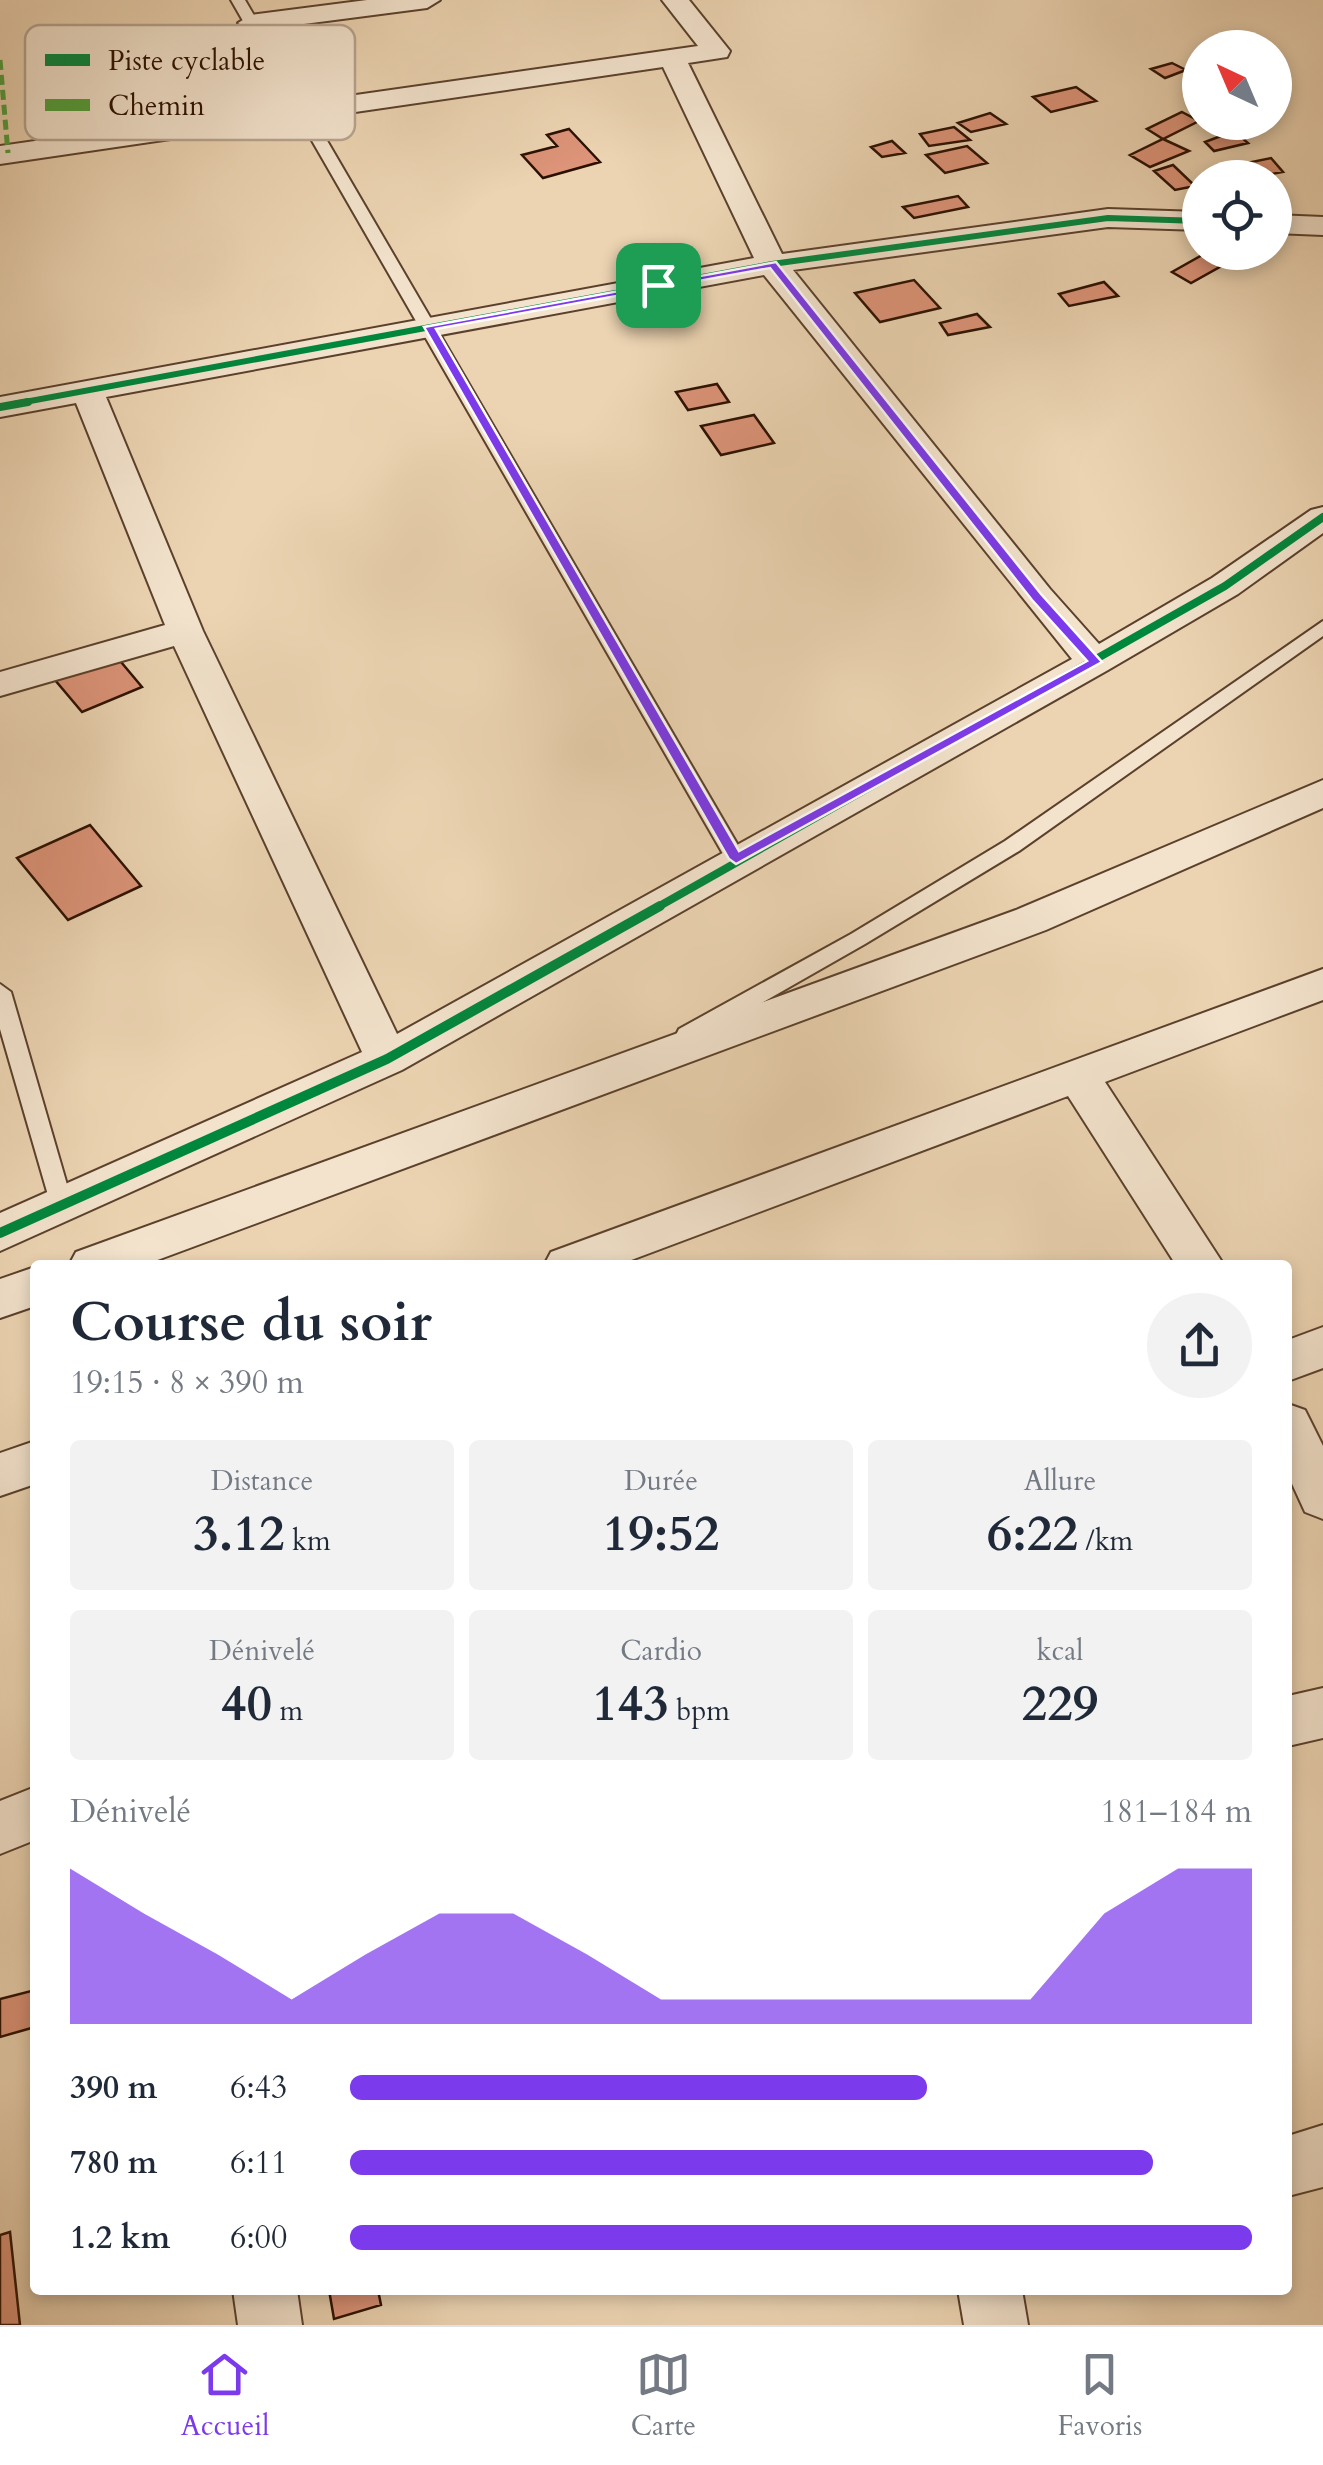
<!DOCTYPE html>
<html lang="fr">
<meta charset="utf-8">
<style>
body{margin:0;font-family:Cardo,serif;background:#f2f2f3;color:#1f2937;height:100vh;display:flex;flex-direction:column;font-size:38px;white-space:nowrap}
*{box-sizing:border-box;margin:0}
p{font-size:32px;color:#747a83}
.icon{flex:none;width:55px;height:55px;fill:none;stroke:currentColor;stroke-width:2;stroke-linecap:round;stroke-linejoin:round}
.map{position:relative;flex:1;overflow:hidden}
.side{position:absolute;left:30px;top:1260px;width:1262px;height:1035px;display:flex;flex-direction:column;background:#fff;border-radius:10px;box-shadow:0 5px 15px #0003}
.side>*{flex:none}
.needle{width:65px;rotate:316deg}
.fabs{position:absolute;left:1182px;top:30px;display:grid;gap:20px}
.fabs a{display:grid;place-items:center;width:110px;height:110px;border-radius:50%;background:#fff;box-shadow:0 5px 15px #0003;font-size:50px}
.pin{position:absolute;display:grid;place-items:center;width:85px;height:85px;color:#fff;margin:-42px;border-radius:20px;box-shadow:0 5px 15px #0006}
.round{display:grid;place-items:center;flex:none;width:105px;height:105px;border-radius:52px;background:#f2f2f3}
.headline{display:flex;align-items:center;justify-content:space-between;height:170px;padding:0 40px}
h1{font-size:55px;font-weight:700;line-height:75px}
.stats{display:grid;grid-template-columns:repeat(3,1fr);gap:15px;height:170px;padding:10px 40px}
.stats div{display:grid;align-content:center;border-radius:10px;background:#f2f2f3;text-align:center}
.stats b{font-size:50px;font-weight:700}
.stats small{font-size:28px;font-weight:400}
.stats p{font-size:28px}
.chart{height:280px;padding:20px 40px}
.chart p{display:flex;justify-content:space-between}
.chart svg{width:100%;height:180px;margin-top:10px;fill:#7c3aed;opacity:.7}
ul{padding:0 40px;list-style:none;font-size:32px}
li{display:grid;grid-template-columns:160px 120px 1fr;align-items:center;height:75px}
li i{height:25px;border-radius:12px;background:#7c3aed}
.tabs{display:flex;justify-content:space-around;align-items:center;height:140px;border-top:2px solid #e0e1e3;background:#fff;font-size:28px;color:#747a83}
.tabs a{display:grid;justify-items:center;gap:5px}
.tabs .current{color:#7c3aed}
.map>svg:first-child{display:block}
</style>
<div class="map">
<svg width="1323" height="2325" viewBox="0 0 1323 2325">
<rect width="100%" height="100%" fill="#ecd4b2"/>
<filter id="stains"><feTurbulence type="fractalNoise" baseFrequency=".002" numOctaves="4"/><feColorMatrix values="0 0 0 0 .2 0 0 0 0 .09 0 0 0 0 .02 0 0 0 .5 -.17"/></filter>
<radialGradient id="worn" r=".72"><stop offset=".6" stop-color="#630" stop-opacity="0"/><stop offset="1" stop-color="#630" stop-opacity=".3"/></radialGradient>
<!-- building -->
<path fill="#dd9479" stroke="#2b1000" stroke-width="2.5" d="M1172,63L1186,70L1165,78L1151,69Z
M1076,87L1096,101L1051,112L1033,97Z
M1182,112L1199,121L1163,139L1147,129Z
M990,113L1006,124L971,132L958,123Z
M954,127L970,140L929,146L920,134Z
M569,129L600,162L543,178L522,155L557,146L547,135Z
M1234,131L1248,143L1214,151L1205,142Z
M1163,139L1189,151L1150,167L1130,155Z
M892,141L905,153L882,157L871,147Z
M967,146L987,163L945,173L926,155Z
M1271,158L1283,172L1260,176L1247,163Z
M1173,165L1195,186L1175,190L1154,171Z
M958,196L968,207L914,218L903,207Z
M1204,254L1225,264L1191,283L1172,272Z
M914,280L940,308L880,322L855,293Z
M1104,282L1118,296L1069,306L1059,294Z
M977,314L990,327L948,335L940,323Z
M717,384L729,402L688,410L676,392Z
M754,415L774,443L721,455L701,426Z
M116,656L142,687L82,712L55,680Z
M90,825L141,886L68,920L17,858Z
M35,1990V2027L0,2037V1999Z
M10,2232L20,2325H0V2235Z
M329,2290H378L381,2305L334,2319Z"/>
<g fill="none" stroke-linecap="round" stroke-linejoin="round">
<defs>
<path id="service" d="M231,0H245L746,859L743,864H729L726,859Z
M1323,621V636L1019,851L865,944L695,1041H679L676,1035L679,1029L851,934L1005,841Z
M0,984L11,992L72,1202L69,1208H53L50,1202L0,1029Z"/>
<path id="minor" d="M367,0H440L427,8L251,31L238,23L251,15Z
M662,0H689L730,51L727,57L688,63L782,254L1108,209L1200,212V230L1108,227L793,270L1050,589L1099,644L1212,578L1311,510L1323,507V533L1238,594L1108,670L402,1070L0,1251V1213L362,1052L174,646L0,696V672L165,625L76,403L0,417V397L754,258L663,67L0,164V146L698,46ZM764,275L1072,659L397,1034L203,631L106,397Z
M1275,215L1323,217V235L1275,233Z
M1323,780V808L1046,930L144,1265H69L76,1252L1016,910Z
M1323,969V1000L1105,1082L1224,1265H1176L1068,1096L618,1265H544L551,1252Z
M35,1267V1306L0,1318V1279Z
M1323,1327V1368L1288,1381V1340Z
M1288,1404L1305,1410L1323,1446V1519L1305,1512L1288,1475Z
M35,1441V1484L0,1496V1453Z
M1323,1688V1738L1288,1746V1696Z
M35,1787V1840L0,1854V1801Z
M1323,2125V2187L1288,2196V2136Z
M233,2290H297L302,2325H238Z
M958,2290H1022L1028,2325H964Z"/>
</defs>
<!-- service casing -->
<use href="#service" stroke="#5b412c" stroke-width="4"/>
<!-- minor casing -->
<use href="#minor" stroke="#5b412c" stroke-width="4"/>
<!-- service -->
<use href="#service" fill="#f3e3cd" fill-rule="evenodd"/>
<!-- minor -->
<use href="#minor" fill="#f3e3cd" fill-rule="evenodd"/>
<!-- quiet -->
<path stroke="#51a03c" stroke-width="5" stroke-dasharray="10 5" stroke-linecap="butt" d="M0,60L8,153"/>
<defs>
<path id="cycleway-far2" d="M14,404L772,264L1108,218L1200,221"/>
<path id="cycleway-far1" d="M0,407L28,402
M656,908L1225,586L1323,517"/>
<path id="cycleway" d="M0,1233L387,1059L660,906"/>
</defs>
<!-- cycleway-far2 casing -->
<use href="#cycleway-far2" stroke="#f3e3cd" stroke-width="10"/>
<!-- cycleway-far1 casing -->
<use href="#cycleway-far1" stroke="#f3e3cd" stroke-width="12"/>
<!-- cycleway casing -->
<use href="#cycleway" stroke="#f3e3cd" stroke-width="16"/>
<!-- cycleway-far2 -->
<use href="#cycleway-far2" stroke="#00873e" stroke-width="6"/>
<!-- cycleway-far1 -->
<use href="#cycleway-far1" stroke="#00873e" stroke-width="8"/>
<!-- cycleway -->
<use href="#cycleway" stroke="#00873e" stroke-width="10"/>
</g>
<!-- route -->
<path fill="#7c3aed" stroke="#fff" stroke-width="2.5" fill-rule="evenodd" d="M776,262L1041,594L1102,662L736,864L729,859L424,327ZM770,268L1032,600L1087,661L739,851L436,329Z"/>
<!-- legend -->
<rect x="25" y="25" width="330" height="115" rx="15" fill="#f3e3cd" stroke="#b7a490" stroke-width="2.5"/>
<rect x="45" y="54" width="45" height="12" fill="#00873e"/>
<rect x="45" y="99" width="45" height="12" fill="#51a03c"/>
<g font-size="28" fill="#2b1000">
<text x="108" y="70">Piste cyclable</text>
<text x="108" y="115">Chemin</text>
</g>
<rect width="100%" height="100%" filter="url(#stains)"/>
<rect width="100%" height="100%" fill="url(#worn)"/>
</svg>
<div class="fabs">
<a><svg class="needle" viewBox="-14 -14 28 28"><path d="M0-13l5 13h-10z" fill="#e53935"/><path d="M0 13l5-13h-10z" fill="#747a83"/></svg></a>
<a><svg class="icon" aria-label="locate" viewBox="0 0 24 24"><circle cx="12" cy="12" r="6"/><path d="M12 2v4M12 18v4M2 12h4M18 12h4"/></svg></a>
</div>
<div class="pin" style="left:658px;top:285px;background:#1e9e55"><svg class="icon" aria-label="arrive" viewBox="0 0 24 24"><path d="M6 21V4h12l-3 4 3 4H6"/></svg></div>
<section class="side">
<div class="headline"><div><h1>Course du soir</h1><p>19:15 · 8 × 390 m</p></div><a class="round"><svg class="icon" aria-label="share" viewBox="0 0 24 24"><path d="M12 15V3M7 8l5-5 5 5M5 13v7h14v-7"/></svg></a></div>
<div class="stats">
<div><p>Distance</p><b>3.12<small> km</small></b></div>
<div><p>Durée</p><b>19:52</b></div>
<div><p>Allure</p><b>6:22<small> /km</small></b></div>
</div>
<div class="stats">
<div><p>Dénivelé</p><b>40<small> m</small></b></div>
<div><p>Cardio</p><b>143<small> bpm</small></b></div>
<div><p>kcal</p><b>229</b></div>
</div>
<div class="chart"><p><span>Dénivelé</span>181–184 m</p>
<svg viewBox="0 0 160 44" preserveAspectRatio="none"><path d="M0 44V6L10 17L20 27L30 38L40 27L50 17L60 17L70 27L80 38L90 38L100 38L110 38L120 38L130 38L140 17L150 6L160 6V44z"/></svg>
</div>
<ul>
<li><b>390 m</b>6:43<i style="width:64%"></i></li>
<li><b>780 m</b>6:11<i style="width:89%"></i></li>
<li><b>1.2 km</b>6:00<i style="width:100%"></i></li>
</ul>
</section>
</div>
<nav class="tabs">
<a class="current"><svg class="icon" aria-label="home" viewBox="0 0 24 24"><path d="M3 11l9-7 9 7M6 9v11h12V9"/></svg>Accueil</a>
<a><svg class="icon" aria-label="map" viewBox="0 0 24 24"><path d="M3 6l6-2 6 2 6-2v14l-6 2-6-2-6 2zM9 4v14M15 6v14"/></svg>Carte</a>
<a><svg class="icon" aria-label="saved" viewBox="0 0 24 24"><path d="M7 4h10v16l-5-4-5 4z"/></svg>Favoris</a>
</nav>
